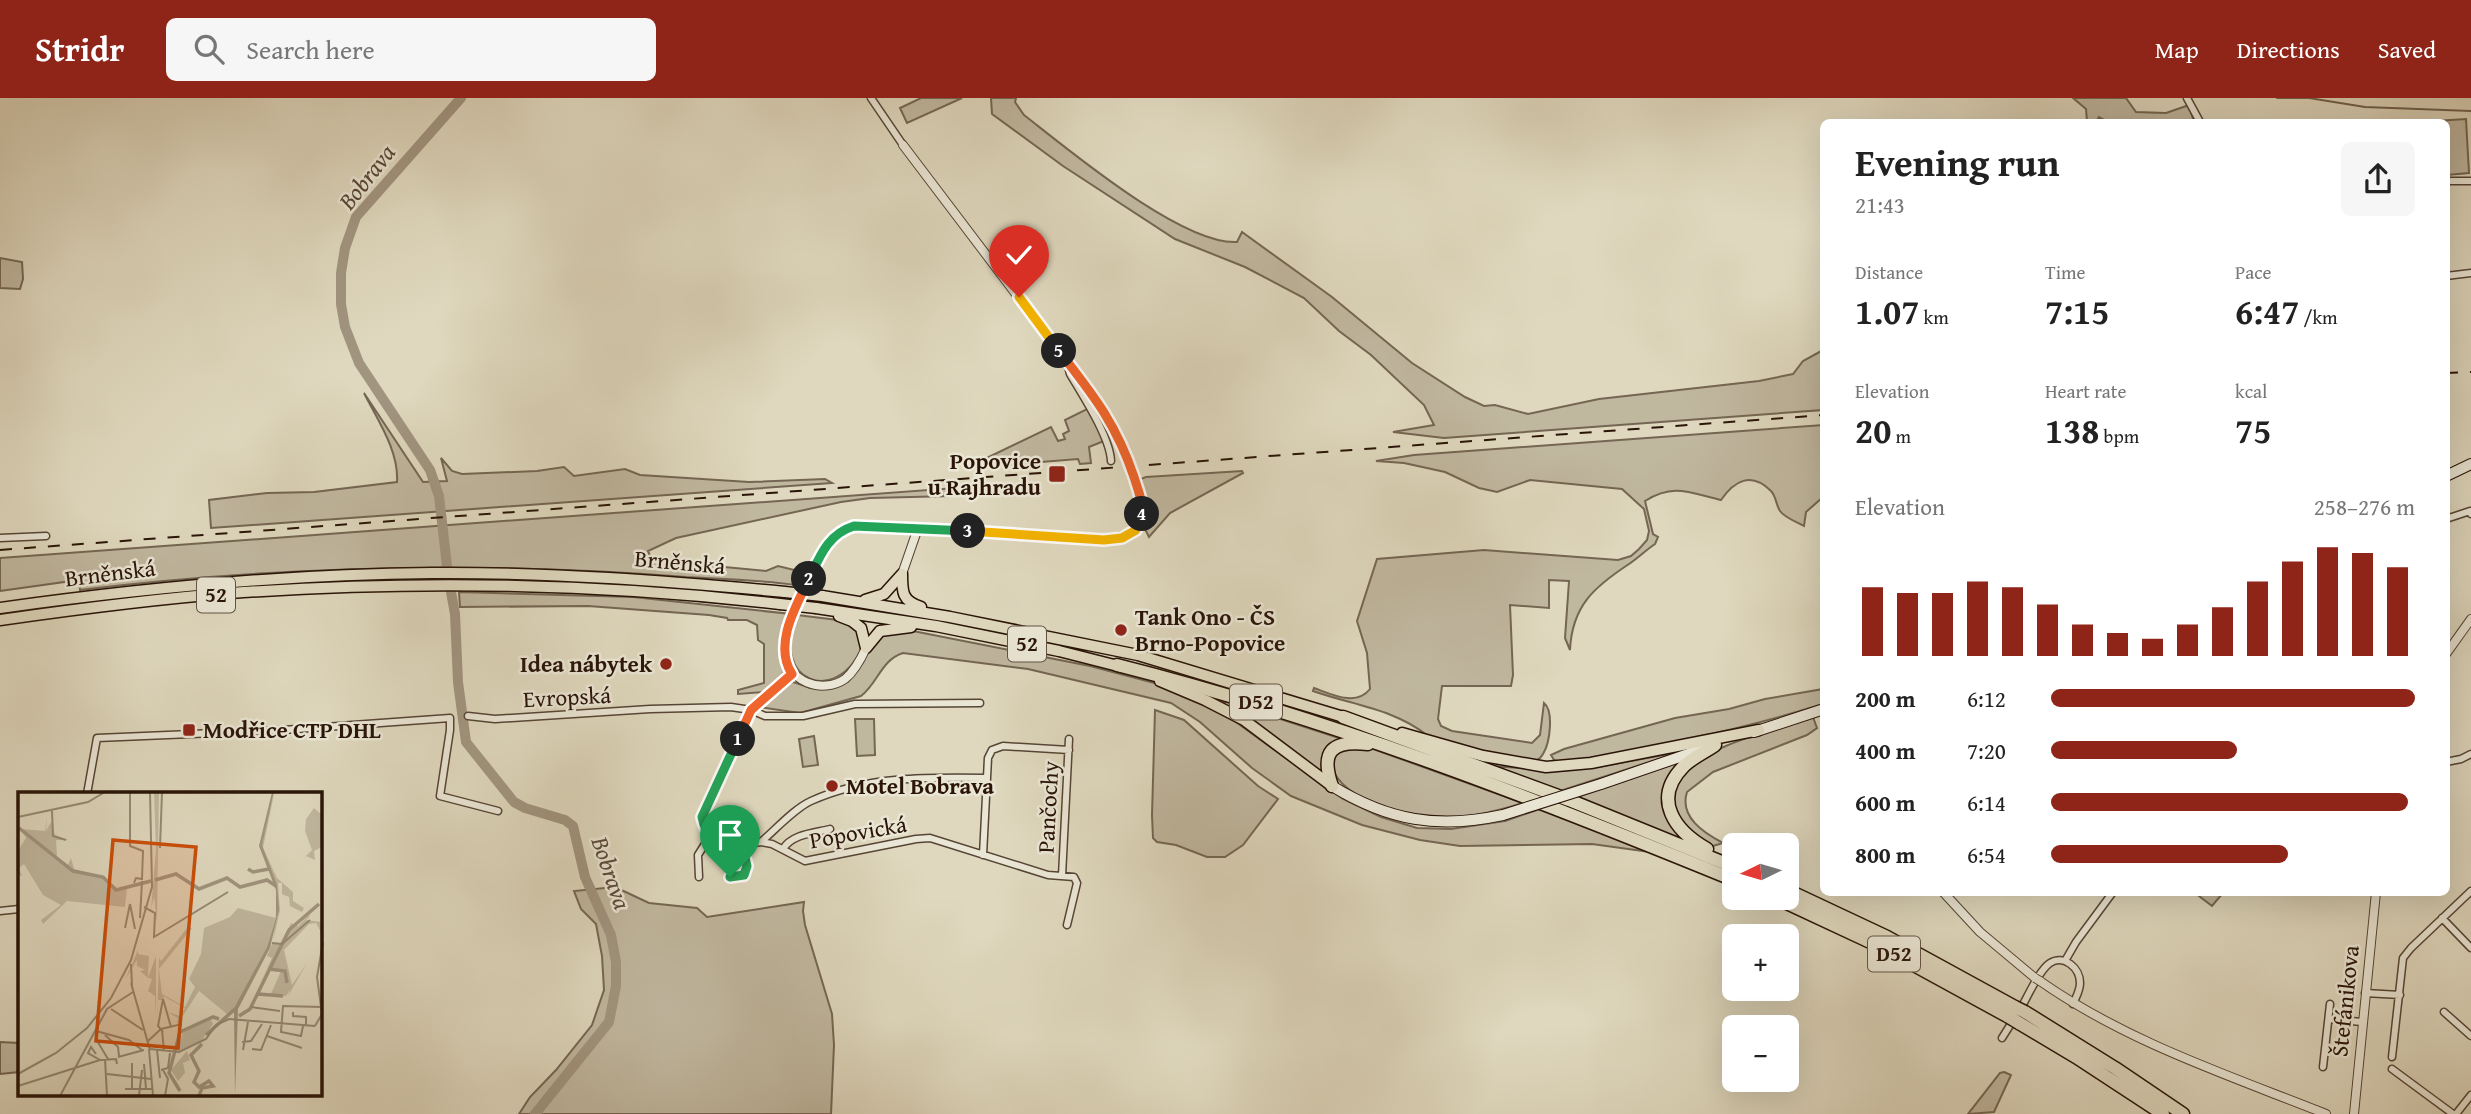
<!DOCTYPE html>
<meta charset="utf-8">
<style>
body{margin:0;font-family:"Gentium Book Plus",serif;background:#f6f6f6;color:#222;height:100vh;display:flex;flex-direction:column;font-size:26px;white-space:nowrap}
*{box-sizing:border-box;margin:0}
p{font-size:23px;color:#767676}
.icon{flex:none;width:38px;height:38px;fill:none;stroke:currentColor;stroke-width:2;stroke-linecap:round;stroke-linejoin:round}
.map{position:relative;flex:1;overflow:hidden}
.details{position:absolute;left:1820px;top:21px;width:630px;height:777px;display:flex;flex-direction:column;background:#fff;border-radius:10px;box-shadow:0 7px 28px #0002}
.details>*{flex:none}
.needle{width:46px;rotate:265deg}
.tools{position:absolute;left:1722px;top:735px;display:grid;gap:14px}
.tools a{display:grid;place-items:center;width:77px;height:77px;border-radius:10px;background:#fff;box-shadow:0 7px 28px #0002;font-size:35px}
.pin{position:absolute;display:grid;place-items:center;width:60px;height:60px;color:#fff;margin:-72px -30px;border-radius:50% 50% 50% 0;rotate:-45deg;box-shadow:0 0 7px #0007}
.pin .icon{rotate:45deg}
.km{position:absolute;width:35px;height:35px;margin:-18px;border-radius:50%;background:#222;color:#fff;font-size:19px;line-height:35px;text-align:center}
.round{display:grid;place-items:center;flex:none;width:74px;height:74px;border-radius:10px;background:#f6f6f6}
.head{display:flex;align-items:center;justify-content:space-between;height:119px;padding:0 35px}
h1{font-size:38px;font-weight:800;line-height:52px}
.metrics{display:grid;grid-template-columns:repeat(3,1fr);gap:10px;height:119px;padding:7px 35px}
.metrics div{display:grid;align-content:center}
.metrics b{font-size:35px;font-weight:800}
.metrics small{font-size:19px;font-weight:400}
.metrics p{font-size:19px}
.chart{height:196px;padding:14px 35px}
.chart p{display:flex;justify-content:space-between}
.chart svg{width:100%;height:126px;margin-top:7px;stroke:#8f2418;stroke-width:6}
ul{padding:0 35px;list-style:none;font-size:23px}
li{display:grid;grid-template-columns:112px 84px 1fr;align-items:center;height:52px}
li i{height:18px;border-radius:9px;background:#8f2418}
header{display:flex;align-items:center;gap:42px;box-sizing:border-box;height:98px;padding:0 35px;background:#8f2418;color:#fff}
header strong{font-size:33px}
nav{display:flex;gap:38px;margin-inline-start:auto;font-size:24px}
.search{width:490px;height:63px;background:#f6f6f6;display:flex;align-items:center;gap:18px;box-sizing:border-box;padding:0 24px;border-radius:10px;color:#767676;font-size:26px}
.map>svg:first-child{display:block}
</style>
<header>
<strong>Stridr</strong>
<div class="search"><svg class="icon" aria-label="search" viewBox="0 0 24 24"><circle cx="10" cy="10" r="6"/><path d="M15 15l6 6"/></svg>Search here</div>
<nav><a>Map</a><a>Directions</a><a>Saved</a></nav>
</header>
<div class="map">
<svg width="2471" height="1016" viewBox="0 0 2471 1016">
<rect width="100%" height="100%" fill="#dfd8be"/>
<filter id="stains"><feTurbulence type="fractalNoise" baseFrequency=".00286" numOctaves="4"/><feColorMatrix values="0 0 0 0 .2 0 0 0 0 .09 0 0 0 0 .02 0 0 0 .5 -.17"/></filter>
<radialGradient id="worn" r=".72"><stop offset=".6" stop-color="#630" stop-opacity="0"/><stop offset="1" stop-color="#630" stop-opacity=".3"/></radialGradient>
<!-- green -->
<path fill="#c0b79f" stroke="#746653" stroke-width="2" d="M921,0H962L907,25L900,10Z
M991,0H1016L1015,4L1024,17C1069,52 1182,147 1237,144L1242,134L1332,199L1412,265L1465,299L1484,308L1495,307L1528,316L1599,301L1759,283L1793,276L1803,263L1823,252V312L1444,340L1393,334L1434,327L1424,307L1371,257L1339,233L1304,200L1245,169L1175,141L1063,68L992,16Z
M2073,0H2126L2136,14L2166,15L2189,7L2194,24H2108L2099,19L2096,24H2087L2086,11Z
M2466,21L2469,75L2447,77L2446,24L2434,23Z
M0,160L22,164L23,181L20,191L0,190Z
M364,295L423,384L447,383L441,360L452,373L462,376L537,373L564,369L574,378L625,371L640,377L749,384L825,381L832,385L211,430L209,402L267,395L314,394L397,384C399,353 378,323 364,295Z
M1089,310L1104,343L1089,349L1091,365L1080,366L1078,361L966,370L1051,329L1058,343L1065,341L1063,336L1069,333L1065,322Z
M1823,327V399L1806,414L1804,428C1797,424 1785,420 1780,413C1776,407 1776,398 1771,393C1751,373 1734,383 1721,402C1690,395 1674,385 1645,403L1653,436L1658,439L1655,446C1646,452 1638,460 1629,466C1594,489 1572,508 1570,552L1565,540L1569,483L1549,482V510L1510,507L1513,577L1511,588H1442L1438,621L1441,628L1452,633L1532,645L1540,637L1544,605C1554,613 1550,645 1543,656C1540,662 1534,664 1528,665L1428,638C1395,611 1352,607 1313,593L1314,590C1331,596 1356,609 1370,591L1367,555L1357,523L1377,461L1484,452L1618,462L1631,458L1639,451L1647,442L1649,433L1644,411L1622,391L1530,382L1497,394L1479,390L1445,374L1404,365L1376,363L1414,357Z
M1242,373L1243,375L1170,415L1149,439L1144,429L1145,410L1138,382L1146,379Z
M955,390L953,398L870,400L841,404L676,440L648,453L651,460L661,463L766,473L778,468L794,472L802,467L807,468L796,487C761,482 722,481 686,479C481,463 285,467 80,492L79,482L0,493V460Z
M459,494L633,499L791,516L783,579L765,594L738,596V592L764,585V546L758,542L757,527L747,522H728L727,520L709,517L588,508L460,509Z
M797,517L846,523L858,530L862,549C838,608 769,585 797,517Z
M908,532L1090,568L1162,587L1222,614L1343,701L1381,719L1417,730L1451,731L1505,723L1540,711L1650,754L1592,746L1460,748L1420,742L1362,727L1291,698L1252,670L1200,624L1171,605L1028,571L903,555C881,562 878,585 861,598L800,615L759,609L785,586L793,584L811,590H824L862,566L871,548L886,534Z
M1823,591V606C1737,633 1650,650 1561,665L1554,662L1551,657L1564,651L1675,620L1729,611L1765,601Z
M1224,603L1342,641L1326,680L1225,609Z
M1155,612L1184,622L1258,688L1278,701L1243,747L1225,759H1207L1176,747L1157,744L1153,740L1152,717Z
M1813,619L1817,630L1807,637L1713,674L1687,694C1679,719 1704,735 1723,745L1710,749L1687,734L1671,704C1674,696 1675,685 1680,678C1706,647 1774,632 1813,619Z
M855,621H874L875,657L857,658Z
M814,638L818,667L803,669L799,641Z
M1362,647L1523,705C1491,715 1463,721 1428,720C1400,719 1316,692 1335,654Z
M1680,654L1560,693L1493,668L1560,673L1598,669Z
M1685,662L1666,691L1684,742H1681L1577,699Z
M615,789L649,805L697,810L707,819L804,804L803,813L805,827L832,916L834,947L831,1016H519L530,999L556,972L592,927L604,892L602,858L596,826L581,811L574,793Z
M2195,795H2223L2212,808Z
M0,944L19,945V974L0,976Z
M2004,974L2011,977L1994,1014L1968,1016L2000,975Z"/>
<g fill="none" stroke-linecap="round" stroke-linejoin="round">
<!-- stream -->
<path stroke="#716150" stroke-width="2" d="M2277,0H2309L2365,9L2471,13"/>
<!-- river -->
<path stroke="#a19580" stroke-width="10" d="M447,468L439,398L430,372L359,265L345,229L341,206V175L345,150L356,119L461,0
M451,494L455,516L458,584L466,644L514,704L525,710L565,722L573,728L585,779L611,837L616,864V888L609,924L535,1016"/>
<defs>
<path id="minor" d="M871,0L903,47
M2187,0L2200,24
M2446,83H2471
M2446,178L2471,175
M1072,269L1069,272L1070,276C1083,298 1110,339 1111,363
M2446,421L2470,413L2471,416
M0,440L46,438
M792,576L751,612L702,719L707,735L721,745L735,748L761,744L772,746L805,763L916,741L930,740L1048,777L1074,779L1077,785L1067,827
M468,618L495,621L650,611L731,609L751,612L765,618H803L855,606L980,605
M2446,664L2461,661L2471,656
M87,696L97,640L283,632L450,620V632L440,698L498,713
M761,744C775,732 795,710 811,703C866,678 928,679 987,680
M783,751C792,736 814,735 830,731
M983,757L988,660L992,652L1003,648L1069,652
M1062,778L1069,641
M699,779L698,757L710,738
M730,779L744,777L747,768L742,747
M0,813L19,811
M2442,820L2471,850
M2065,863L2076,844L2113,794
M2365,895L2400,897
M2020,912C2027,900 2039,872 2050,865C2064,856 2080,870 2080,885C2080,893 2076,899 2073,906
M2444,914L2471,938
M2329,921L2362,924
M2002,940L2014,921
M2392,959L2403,860L2411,850L2471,793
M2323,969L2330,906
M2392,971L2453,1016
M2456,1016L2471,997"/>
<path id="tertiary" d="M903,47L1103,311L1115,331L1128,361
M902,476L918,430
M866,550C861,561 855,573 845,581C822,597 786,583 785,554C783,524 810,476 825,450C834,435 846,429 863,427L1104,441C1146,437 1147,420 1135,383
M2446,556L2471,521
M1943,794L1980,834L2035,880
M2040,883C2127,944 2228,977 2326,1016
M2354,1016L2376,794"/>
<path id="secondary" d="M2446,378L2471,366
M1754,634L1824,611
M1601,686L1700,652
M1332,688C1389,723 1438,731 1503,717"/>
<path id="trunk" d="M902,476C902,494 902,503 921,509
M822,498L950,519L1138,557L1350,621
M865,502L884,496L902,476
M0,510C143,490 287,476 432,475C550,474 668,483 785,494
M816,510L936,528L1059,553L1122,569
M839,518L852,523L861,530L866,550
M0,522C77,511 154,501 231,495C414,482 598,485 780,506
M866,550L880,533L911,529
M1160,583L1205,602L1244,622L1332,688
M1402,635L1483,658L1546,669L1591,665L1759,632"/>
<path id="motorway" d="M1117,567C1331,621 1531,699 1734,782
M1343,619L1569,702L1734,769
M1332,688C1320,653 1332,642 1368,646
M1707,751C1675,733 1651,701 1684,668C1692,660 1705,654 1715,647
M1787,792L1887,839L2015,909
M1776,800L1881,849L2009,919
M2025,914L2115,970L2183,1016
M2019,925L2076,959L2163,1016"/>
</defs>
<!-- minor casing -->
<use href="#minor" stroke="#564535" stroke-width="9"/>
<!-- tertiary casing -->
<use href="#tertiary" stroke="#564535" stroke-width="10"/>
<!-- secondary casing -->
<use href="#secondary" stroke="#291407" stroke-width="12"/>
<!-- trunk casing -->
<use href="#trunk" stroke="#291407" stroke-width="13"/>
<!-- motorway casing -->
<use href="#motorway" stroke="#291407" stroke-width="15"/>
<!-- minor -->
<use href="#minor" stroke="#eae6d5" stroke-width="6"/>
<!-- tertiary -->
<use href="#tertiary" stroke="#eae6d5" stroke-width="8"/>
<!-- secondary -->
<use href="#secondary" stroke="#eae6d5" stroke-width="10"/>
<!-- trunk -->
<use href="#trunk" stroke="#dfd8be" stroke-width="10"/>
<!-- motorway -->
<use href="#motorway" stroke="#dfd8be" stroke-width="12"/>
<!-- rail -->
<path stroke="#291407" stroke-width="2" stroke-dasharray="12 12" stroke-linecap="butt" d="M2446,275L2471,274
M0,452L1824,317"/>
<defs>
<path id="tertiary-bridge" d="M1128,361L1135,383
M2035,880L2040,883"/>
<path id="secondary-bridge" d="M1503,717L1601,686"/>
<path id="trunk-bridge" d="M785,494L822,498
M780,506L816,510"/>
<path id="motorway-bridge" d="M2015,909L2025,914
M2009,919L2019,925"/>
</defs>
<!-- tertiary-bridge casing -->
<use href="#tertiary-bridge" stroke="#564535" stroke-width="10" stroke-linecap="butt"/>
<!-- secondary-bridge casing -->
<use href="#secondary-bridge" stroke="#291407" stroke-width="12" stroke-linecap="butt"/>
<!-- trunk-bridge casing -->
<use href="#trunk-bridge" stroke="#291407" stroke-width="13" stroke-linecap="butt"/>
<!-- motorway-bridge casing -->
<use href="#motorway-bridge" stroke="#291407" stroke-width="15" stroke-linecap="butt"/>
<!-- tertiary-bridge -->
<use href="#tertiary-bridge" stroke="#eae6d5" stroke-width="8"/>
<!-- secondary-bridge -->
<use href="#secondary-bridge" stroke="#eae6d5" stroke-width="10"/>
<!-- trunk-bridge -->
<use href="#trunk-bridge" stroke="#dfd8be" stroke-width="10"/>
<!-- motorway-bridge -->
<use href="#motorway-bridge" stroke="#dfd8be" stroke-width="12"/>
</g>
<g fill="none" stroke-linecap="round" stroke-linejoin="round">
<defs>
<path id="split-1" d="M730,779L744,777L747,768L742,747C721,748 706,741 702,719L738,641"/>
<path id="split-2" d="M738,641L751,612L792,576C773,547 796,508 809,481"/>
<path id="split-3" d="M809,481C820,458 828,436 854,428L968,433"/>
<path id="split-4" d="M968,433L1104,442L1122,440L1136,432L1142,416"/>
<path id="split-5" d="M1059,253C1093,297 1116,325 1134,379C1138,392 1143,403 1142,416"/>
<path id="split-6" d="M1019,199L1059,253"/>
</defs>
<!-- split-1 casing -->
<use href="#split-1" stroke="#fff" stroke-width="14"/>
<!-- split-2 casing -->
<use href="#split-2" stroke="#fff" stroke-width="14"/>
<!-- split-3 casing -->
<use href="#split-3" stroke="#fff" stroke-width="14"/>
<!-- split-4 casing -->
<use href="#split-4" stroke="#fff" stroke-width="14"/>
<!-- split-5 casing -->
<use href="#split-5" stroke="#fff" stroke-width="14"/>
<!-- split-6 casing -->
<use href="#split-6" stroke="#fff" stroke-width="14"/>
<!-- split-1 -->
<use href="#split-1" stroke="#22a559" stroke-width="9"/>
<!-- split-2 -->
<use href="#split-2" stroke="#f0652b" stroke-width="9"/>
<!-- split-3 -->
<use href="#split-3" stroke="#22a559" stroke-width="9"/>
<!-- split-4 -->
<use href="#split-4" stroke="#f5b400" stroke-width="9"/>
<!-- split-5 -->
<use href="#split-5" stroke="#f0652b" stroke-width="9"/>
<!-- split-6 -->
<use href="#split-6" stroke="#f5b400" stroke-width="9"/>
</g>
<!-- markers -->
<g fill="#8f2418" stroke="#eae6d5" stroke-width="2.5">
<rect x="1048" y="367" width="18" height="18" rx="3.5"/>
<circle cx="1121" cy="532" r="7"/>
<circle cx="666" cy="566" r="7"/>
<rect x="182" y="625" width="14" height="14" rx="3.5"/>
<circle cx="832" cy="688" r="7"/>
</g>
<g text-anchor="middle" stroke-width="5" stroke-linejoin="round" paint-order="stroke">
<!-- shield labels -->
<g fill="#eae6d5" stroke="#635345" stroke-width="2">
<rect x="197" y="479.5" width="38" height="35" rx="5"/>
<rect x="1008" y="528.5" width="38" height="35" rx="5"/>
<rect x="1230" y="586.5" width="52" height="35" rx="5"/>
<rect x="1868" y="838.5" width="52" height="35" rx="5"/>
</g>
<g font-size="21" font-weight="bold" fill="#291407">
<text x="216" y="504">52</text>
<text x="1027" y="553">52</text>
<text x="1256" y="611">D52</text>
<text x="1894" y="863">D52</text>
</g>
<!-- poi labels -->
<g font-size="23" font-weight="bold" fill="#291407" stroke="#eae6d5" text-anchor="start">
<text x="1041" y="371" text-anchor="end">Popovice<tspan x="1041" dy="26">u Rajhradu</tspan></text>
<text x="1135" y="527">Tank Ono - ČS<tspan x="1135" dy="26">Brno-Popovice</tspan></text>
<text x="652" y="574" text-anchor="end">Idea nábytek</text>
<text x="203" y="640">Modřice CTP DHL</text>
<text x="846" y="696">Motel Bobrava</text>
</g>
<!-- street labels -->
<g font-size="23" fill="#291407" stroke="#eae6d5">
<text transform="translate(680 464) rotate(5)" y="8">Brněnská</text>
<text transform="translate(110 475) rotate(-7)" y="8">Brněnská</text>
<text transform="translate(567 599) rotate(-3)" y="8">Evropská</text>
<text transform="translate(1048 709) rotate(-87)" y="8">Pančochy</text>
<text transform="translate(858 734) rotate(-10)" y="8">Popovická</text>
<text transform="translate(2345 903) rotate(-84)" y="8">Štefánikova</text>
</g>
<!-- water labels -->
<g font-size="24" font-style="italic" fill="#594837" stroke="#eae6d5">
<text transform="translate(367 79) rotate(-52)" y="8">Bobrava</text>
<text transform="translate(611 775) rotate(71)" y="8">Bobrava</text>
</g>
</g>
<!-- overview -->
<g transform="translate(18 694)">
<rect width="304" height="304" fill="#dfd8be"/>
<path d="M136,0H141L139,130L136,105L133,117L138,58ZM256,2L245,56L259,86L275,100V109L286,116L284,120L272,114L271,105L264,102V91H260L262,119L255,148L260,103L244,55V44ZM296,16L305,24L304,55L296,59L297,68L288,64L294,58L287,39L288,27ZM29,24L28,39L33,30L37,43L50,48H38L39,65L50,73L53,66L56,77L86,85L101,98L109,96L107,115L49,109L25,132L23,128L43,113L25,103L6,72L1,76L4,84L0,83V73L1,57L8,46L3,37L27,39ZM220,116L258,126L249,155L215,218L209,222L181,199L159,233L160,226L149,220L162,224L167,216L145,204L146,208H140L139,232L141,166L143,169L169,136H174L141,177L144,202L167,215L177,195L171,187L183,162L186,136L212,125ZM291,123L292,124L288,128L304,130V142L298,131L291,132L266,158L274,193L289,171L270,204L272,198L268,204L253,202L263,179L254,178L250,177L239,199L254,166L249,164L254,152H262L273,131L280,134ZM120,158V162L131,164L130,186L138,164V224L137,204L130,199L134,187L130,186L122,179L127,178L119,174V168L107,188ZM193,228L195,232L184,248L159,260L165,239ZM169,259L172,268L165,271L167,281L160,289L153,278Z" fill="#c0b79f"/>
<path d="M254,0H256L244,53L259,93L261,117L252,156L220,217L217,304L216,216L249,155L258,126V98L241,54Z" fill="#a19580"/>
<path fill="none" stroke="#a19580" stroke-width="3.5" d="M1,36L55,79L85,85L98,98L133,89M230,77L235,80L251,77M137,88L158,82L181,97L209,86L222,95L249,88L258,94M251,177L267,179L269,191M240,202L265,204M221,224L232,217L271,138L301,112M188,243L217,217M162,299L151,281L162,240L195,225L201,227M181,304L184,296L195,294L191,289L181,295L176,290L181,279L173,263L184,252"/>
<path fill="none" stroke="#968a75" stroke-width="2" d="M112,0V54L125,59L124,87L118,86L116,91M34,19L35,44L48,48M0,25L70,10L87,0M142,56L144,0M112,112L117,137M126,115L137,121L136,145L210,100M122,126L124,89M107,136L112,112M254,151L264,152L292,128M113,172L114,194M113,191L132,258M145,207L153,235M233,215L262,219M93,217L125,238M275,220V224L288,225V234M285,234L283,244L263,240L265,214L303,215M297,234L304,222L299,185L305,150M144,238L146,259M78,239L111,248L124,258M145,240L140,234L145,207M87,243L100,255L101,264M249,244L284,256M78,247L90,267M130,249L143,237L164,232M224,250L233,249L244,232M131,257L135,304M132,257L161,260L188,247L198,233L211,227L297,234M234,257L243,258L253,233M139,258L142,286M225,258L230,230M78,262L73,255L70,261L82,268M100,265L126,258M87,267L89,304M126,272L128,297M143,278L150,276L152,261M145,278L150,287L147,304M0,282L38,261L69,236L93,206L113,168L134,95L132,0M89,282L133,287M0,294L82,268L98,267L99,272M107,297H134M114,297V271M42,304L89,217L115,200M121,304L124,278"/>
<path fill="#cb4f0b" fill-opacity="0.15" stroke="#cb4f0b" stroke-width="3.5" d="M95,48L178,55L160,256L78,249Z"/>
<rect width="304" height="304" fill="none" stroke="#291407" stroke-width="3.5"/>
</g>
<rect width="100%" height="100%" filter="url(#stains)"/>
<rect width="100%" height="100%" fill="url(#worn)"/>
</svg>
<div class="tools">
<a><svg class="needle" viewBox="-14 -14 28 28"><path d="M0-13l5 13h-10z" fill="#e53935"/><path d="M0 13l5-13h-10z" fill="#767676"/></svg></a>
<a>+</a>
<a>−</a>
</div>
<div class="pin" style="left:730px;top:779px;background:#1e9e55"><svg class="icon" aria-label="arrive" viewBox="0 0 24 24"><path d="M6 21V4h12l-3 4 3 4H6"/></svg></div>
<div class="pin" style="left:1019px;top:199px;background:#d93025"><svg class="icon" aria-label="check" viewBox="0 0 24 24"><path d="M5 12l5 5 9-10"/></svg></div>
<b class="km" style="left:738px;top:641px">1</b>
<b class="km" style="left:809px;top:481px">2</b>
<b class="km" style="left:968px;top:433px">3</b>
<b class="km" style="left:1142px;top:416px">4</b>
<b class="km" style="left:1059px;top:253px">5</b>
<section class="details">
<div class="head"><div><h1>Evening run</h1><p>21:43</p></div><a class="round"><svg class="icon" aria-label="share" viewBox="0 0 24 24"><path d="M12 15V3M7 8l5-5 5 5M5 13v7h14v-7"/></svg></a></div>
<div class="metrics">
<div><p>Distance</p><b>1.07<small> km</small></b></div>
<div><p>Time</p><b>7:15</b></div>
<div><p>Pace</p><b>6:47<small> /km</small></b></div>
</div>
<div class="metrics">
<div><p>Elevation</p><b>20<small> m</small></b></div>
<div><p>Heart rate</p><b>138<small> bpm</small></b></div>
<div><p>kcal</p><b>75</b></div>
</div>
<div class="chart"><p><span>Elevation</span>258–276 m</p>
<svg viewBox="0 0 160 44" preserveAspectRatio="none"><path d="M5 44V20M15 44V22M25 44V22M35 44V18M45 44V20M55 44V26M65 44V33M75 44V36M85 44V38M95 44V33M105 44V27M115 44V18M125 44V11M135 44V6M145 44V8M155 44V13"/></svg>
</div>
<ul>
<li><b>200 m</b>6:12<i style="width:100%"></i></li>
<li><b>400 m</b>7:20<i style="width:51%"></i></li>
<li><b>600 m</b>6:14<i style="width:98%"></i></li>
<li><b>800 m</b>6:54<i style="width:65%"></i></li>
</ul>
</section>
</div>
